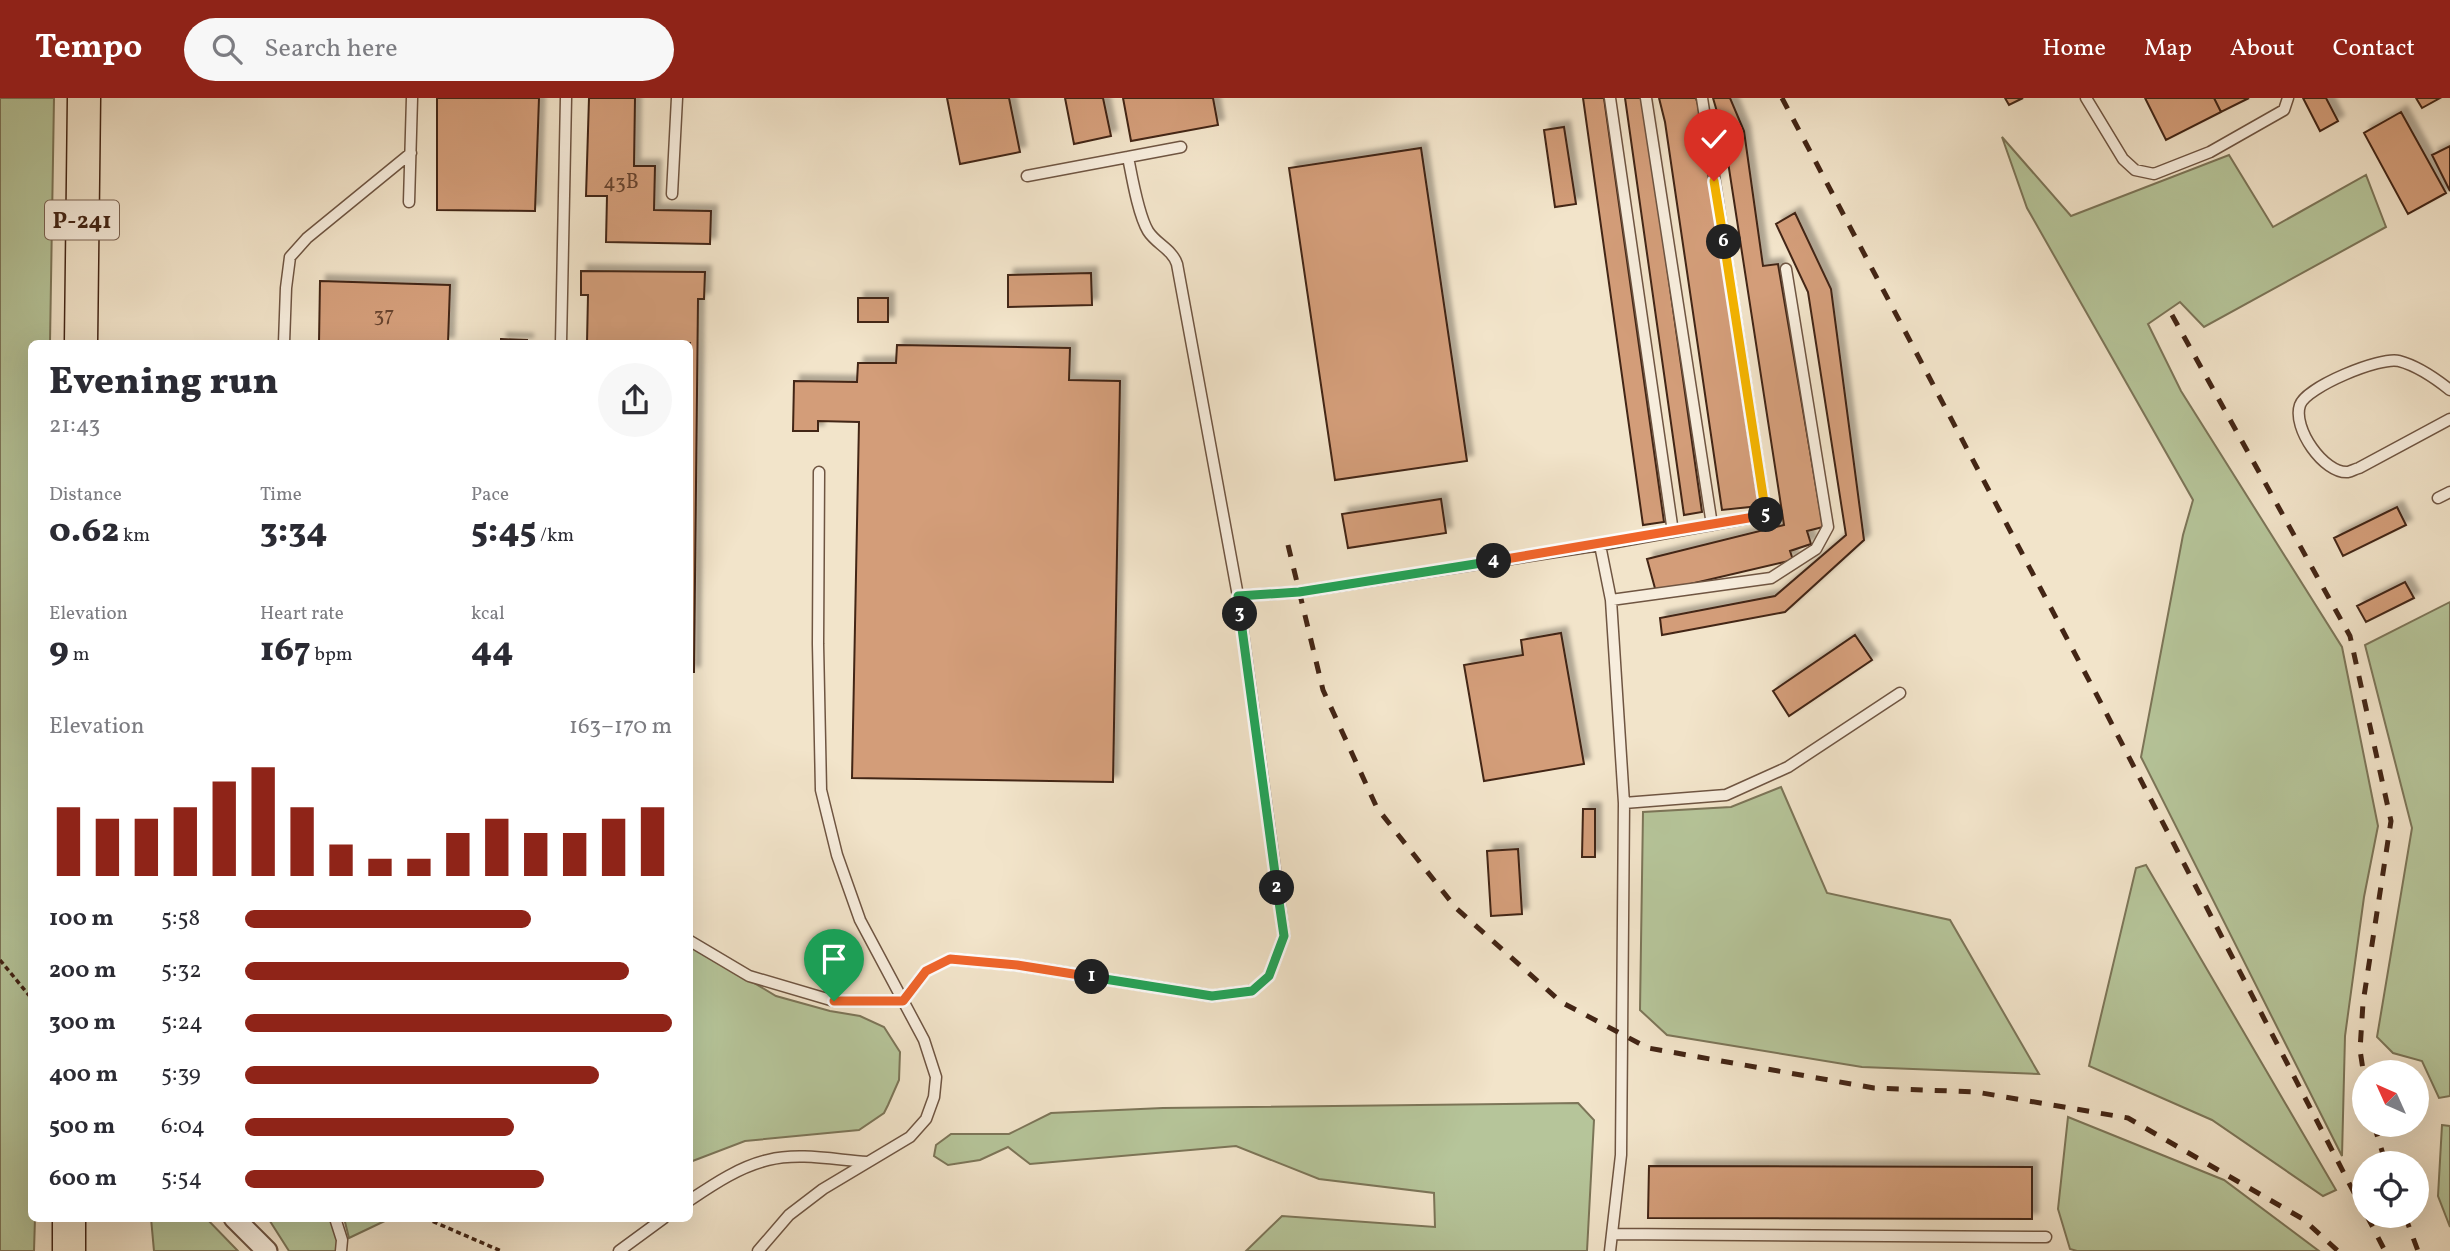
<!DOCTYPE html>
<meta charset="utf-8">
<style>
body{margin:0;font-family:Vollkorn,serif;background:#f7f7f7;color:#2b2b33;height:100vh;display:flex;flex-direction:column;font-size:26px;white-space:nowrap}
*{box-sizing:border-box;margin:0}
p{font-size:23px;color:#7c7c81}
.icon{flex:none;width:38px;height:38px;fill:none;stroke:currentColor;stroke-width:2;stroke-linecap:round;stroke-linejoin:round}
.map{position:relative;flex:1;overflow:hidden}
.side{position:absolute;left:28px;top:242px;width:665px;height:882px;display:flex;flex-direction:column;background:#fff;border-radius:10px;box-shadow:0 7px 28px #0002}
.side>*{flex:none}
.needle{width:46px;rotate:315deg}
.buttons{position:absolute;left:2352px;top:962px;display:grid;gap:14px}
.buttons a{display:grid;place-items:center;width:77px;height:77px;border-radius:50%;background:#fff;box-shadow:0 7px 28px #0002;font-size:35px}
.pin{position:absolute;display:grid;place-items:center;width:60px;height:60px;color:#fff;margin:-72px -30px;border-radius:50% 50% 50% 0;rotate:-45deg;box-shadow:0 0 7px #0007}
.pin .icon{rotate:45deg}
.km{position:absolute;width:35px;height:35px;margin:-18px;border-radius:50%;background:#222;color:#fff;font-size:19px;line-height:35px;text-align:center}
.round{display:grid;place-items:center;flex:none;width:74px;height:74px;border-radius:37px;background:#f7f7f7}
.head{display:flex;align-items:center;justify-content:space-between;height:119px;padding:0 21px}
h1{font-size:38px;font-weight:800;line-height:52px}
.figures{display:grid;grid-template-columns:repeat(3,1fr);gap:10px;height:119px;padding:7px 21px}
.figures div{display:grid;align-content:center}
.figures b{font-size:35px;font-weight:800}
.figures small{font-size:19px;font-weight:400}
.figures p{font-size:19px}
.chart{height:196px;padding:14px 21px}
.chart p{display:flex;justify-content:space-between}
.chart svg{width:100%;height:126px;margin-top:7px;stroke:#8f2418;stroke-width:6}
ul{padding:0 21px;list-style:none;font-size:23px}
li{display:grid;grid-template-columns:112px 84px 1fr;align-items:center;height:52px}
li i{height:18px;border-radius:9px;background:#8f2418}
header{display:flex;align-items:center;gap:42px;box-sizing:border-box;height:98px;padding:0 35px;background:#8f2418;color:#fff}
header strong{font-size:33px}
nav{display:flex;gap:38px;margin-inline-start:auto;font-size:24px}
.search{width:490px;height:63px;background:#f7f7f7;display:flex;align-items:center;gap:18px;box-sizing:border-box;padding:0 24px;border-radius:38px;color:#7c7c81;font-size:26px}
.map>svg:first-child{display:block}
</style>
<header>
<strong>Tempo</strong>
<div class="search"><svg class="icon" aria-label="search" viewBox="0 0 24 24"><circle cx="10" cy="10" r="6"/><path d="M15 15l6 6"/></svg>Search here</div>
<nav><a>Home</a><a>Map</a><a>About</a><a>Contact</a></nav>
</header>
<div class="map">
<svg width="2450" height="1153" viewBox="0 0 2450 1153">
<defs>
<filter id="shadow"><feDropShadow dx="6" dy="-6" stdDeviation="2" flood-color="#0004"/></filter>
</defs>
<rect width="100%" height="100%" fill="#f2e4ca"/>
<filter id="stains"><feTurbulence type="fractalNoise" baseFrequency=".00286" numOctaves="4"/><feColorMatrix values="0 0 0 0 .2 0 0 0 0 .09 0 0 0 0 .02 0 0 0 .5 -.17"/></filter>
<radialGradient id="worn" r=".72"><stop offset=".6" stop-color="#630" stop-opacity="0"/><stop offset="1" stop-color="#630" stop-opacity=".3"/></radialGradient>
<!-- green -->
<path fill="#b6c59a" stroke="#7c7558" stroke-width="2" d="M0,0H54L50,245H32V1120H35L34,1153H0Z
M2002,39L2071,118L2229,57L2273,129L2366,77L2386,129L2204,229L2180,204L2148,226L2181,293L2342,549L2378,728L2364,799L2345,938L2342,1058L2141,659L2183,437L2193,402L2027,110Z
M2450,504V998L2439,1000L2422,963L2393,955L2377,939L2412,730L2365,547Z
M1781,689L1827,795L1950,822L2039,976L1862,969L1667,937L1640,912L1643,714L1731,709Z
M2146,767L2336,1092L2323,1098L2212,1022L2089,968L2136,770Z
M690,847L776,898L830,913L860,918L884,929L900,954L899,982L888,1007L884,1015L859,1032L745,1043L690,1064Z
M1578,1005L1594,1022L1587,1153H1246L1282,1118L1435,1129L1434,1095L1319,1081L1236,1048L1030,1066L1008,1049L980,1062L948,1067L934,1058L936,1047L951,1036H1009L1051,1015L1163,1010Z
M2068,1019L2224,1082L2319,1153H2077L2070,1151L2058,1111Z
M2442,1027L2450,1028V1129L2438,1098Z
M151,1120H206L238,1153H154Z
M268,1120H332L337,1139V1153H289Z
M344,1120H391L349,1140Z"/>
<!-- building -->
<path fill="#d39d79" stroke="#432515" stroke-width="2" filter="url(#shadow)" d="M437,0H539L535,113L437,112Z
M589,0H635L634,68H655L654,112L711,113L710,146L606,144L607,98H586Z
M947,0H1009L1020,54L960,66Z
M1065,0H1103L1111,38L1074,46Z
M1123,0H1213L1218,27L1131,43Z
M1583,0H1604L1664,424L1643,427Z
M1625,0H1643L1702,414L1684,417Z
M1659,0H1696L1698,7L1759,408L1722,412L1665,24Z
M1713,0H1730L1744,33L1763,168L1778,166L1823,429L1807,433L1811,446L1790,453L1793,462L1656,494L1647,461L1784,427L1724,38Z
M2005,0H2023L2009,7Z
M2145,0H2214L2221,14L2166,42Z
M2214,0H2249L2221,14Z
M2303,0H2326L2338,23L2320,33Z
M2416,0H2440L2422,10Z
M2401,14L2446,95L2408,116L2364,35Z
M1564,29L1576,106L1555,109L1544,32Z
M2450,48V93L2432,57Z
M1421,50L1467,363L1335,382L1289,70Z
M1795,115L1831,191L1864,442L1785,514L1662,537L1660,520L1775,498L1846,437L1808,194L1776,126Z
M581,173L705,174L704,201H698L694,574H690V245H587L588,197H581Z
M1091,175L1092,207L1008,209V177Z
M320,183L450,187L448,245H319Z
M858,200H888V224H858Z
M501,241L527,242V245H501Z
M897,247L1070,250L1069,282L1120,283L1113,684L852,680L859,324L818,323V333H793L794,283L857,284L858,265H896Z
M1441,401L1446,435L1348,450L1342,416Z
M2397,409L2406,427L2343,458L2334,440Z
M2405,484L2414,500L2366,524L2357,508Z
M1561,535L1584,666L1484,683L1464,567L1523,557L1521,542Z
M1855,537L1872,562L1789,618L1773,593Z
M1583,711H1595V759H1582Z
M1518,751L1522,816L1491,818L1487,753Z
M1649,1068L2032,1069V1121L1648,1120Z"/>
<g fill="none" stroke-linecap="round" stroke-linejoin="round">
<defs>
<path id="service" d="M1610,0L1673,434
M1646,0L1712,427
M2086,0L2123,61L2135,72L2154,76L2210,54L2284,12L2288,0
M1128,59L1181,49
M672,96L677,0
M409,104L412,0
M284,245L286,190L290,159L307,140L411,55
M561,245L566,0
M2450,292C2435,280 2418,268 2399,263C2381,258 2306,289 2300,307C2292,330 2324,376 2348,374C2352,373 2355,371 2359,370L2450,321
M2438,400L2450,394
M1600,447L1611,502L1624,705L1621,1057L1610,1153
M1238,498L1299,494L1600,447L1766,417L1702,0
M1611,502L1771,480L1816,451L1828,429L1786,171
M1624,705L1726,697L1788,669L1900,595
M690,843L749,878L834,903H903L926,873L950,861L1017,867L1212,898L1252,893L1269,878L1284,838L1238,498L1177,166C1172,151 1156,146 1148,133C1138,116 1132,79 1128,59L1027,78
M690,1102C714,1086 739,1069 768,1062C799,1054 836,1062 867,1064
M335,1120L342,1142L341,1153
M1613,1136L2046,1139
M619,1153L664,1120
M758,1153L789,1117L823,1091L910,1039L926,1021L934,999L936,979L924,942L860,822L837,757L821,692L818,546L819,374"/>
<path id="minor" d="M234,1120L267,1153"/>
<path id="trunk" d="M81,245L84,0
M69,1153V1120"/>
</defs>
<!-- service casing -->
<use href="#service" stroke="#6f5542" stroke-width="13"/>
<!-- minor casing -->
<use href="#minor" stroke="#6f5542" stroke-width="23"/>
<!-- trunk casing -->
<use href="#trunk" stroke="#432515" stroke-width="35"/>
<!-- path -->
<path stroke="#432515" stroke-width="3.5" stroke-dasharray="5 3.5" stroke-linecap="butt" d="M0,862L32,901
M425,1120L501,1153"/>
<!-- service -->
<use href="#service" stroke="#f7eddd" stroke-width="10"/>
<!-- minor -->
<use href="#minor" stroke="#f7eddd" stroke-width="19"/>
<!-- trunk -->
<use href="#trunk" stroke="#f2e4ca" stroke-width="32"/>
<!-- rail -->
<path stroke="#432515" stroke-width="5" stroke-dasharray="12 12" stroke-linecap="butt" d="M1782,0L2102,607L2364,1114
M2172,217L2350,538L2391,723L2363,905L2360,952L2364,978
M1288,447L1323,592L1377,710L1456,810L1561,904L1648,950L1874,990L1976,994L2128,1020L2303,1121L2338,1153
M2374,1027L2386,1066
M2367,1118L2385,1153
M2405,1118L2418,1153"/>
</g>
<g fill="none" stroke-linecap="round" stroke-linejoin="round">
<defs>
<path id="split-1" d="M834,903H903L926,873L950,861L1017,867L1092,879"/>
<path id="split-2" d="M1092,879L1212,898L1252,893L1269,878L1284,838L1277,790"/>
<path id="split-3" d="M1240,516L1277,790"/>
<path id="split-4" d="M1240,516L1238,498L1299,494L1494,463"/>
<path id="split-5" d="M1494,463L1766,417"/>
<path id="split-6" d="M1724,144L1766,417"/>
<path id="split-7" d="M1714,83L1724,144"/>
</defs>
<!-- split-1 casing -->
<use href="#split-1" stroke="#fff" stroke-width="14"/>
<!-- split-2 casing -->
<use href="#split-2" stroke="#fff" stroke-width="14"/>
<!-- split-3 casing -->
<use href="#split-3" stroke="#fff" stroke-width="14"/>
<!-- split-4 casing -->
<use href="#split-4" stroke="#fff" stroke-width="14"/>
<!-- split-5 casing -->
<use href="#split-5" stroke="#fff" stroke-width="14"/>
<!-- split-6 casing -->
<use href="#split-6" stroke="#fff" stroke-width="14"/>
<!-- split-7 casing -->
<use href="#split-7" stroke="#fff" stroke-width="14"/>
<!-- split-1 -->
<use href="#split-1" stroke="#f0652b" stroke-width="9"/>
<!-- split-2 -->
<use href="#split-2" stroke="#22a559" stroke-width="9"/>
<!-- split-3 -->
<use href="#split-3" stroke="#22a559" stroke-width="9"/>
<!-- split-4 -->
<use href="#split-4" stroke="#22a559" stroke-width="9"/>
<!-- split-5 -->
<use href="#split-5" stroke="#f0652b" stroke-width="9"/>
<!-- split-6 -->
<use href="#split-6" stroke="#f5b400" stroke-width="9"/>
<!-- split-7 -->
<use href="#split-7" stroke="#f5b400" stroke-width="9"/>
</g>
<g text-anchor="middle" stroke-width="5" stroke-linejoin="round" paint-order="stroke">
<!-- number labels -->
<g font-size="21" fill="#67432e">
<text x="621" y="90">43В</text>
<text x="384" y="223">37</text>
</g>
<!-- shield labels -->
<rect fill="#f7eddd" stroke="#796151" stroke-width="2" x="45" y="102.5" width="74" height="39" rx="5"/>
<g font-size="23" font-weight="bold" fill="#432515">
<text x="82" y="130">Р-241</text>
</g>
</g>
<rect width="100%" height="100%" filter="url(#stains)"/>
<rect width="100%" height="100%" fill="url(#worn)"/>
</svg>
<div class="buttons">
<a><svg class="needle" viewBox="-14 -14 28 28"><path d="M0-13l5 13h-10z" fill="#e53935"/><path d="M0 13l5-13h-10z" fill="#7c7c81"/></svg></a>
<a><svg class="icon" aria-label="locate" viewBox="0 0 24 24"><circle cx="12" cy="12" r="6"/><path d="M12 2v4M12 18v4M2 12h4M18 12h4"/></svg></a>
</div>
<div class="pin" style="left:834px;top:903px;background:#1e9e55"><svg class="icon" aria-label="arrive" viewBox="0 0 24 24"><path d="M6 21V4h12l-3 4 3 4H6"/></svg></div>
<div class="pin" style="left:1714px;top:83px;background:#d93025"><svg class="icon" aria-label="check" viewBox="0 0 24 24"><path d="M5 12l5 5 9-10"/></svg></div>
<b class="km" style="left:1092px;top:879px">1</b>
<b class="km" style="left:1277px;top:790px">2</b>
<b class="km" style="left:1240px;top:516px">3</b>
<b class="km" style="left:1494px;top:463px">4</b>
<b class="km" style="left:1766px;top:417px">5</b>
<b class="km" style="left:1724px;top:144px">6</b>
<section class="side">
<div class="head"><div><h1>Evening run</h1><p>21:43</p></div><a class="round"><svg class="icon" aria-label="share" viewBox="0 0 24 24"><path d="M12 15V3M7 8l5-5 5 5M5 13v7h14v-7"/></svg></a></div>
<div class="figures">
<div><p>Distance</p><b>0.62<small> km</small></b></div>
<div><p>Time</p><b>3:34</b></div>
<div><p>Pace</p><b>5:45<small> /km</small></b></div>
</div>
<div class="figures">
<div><p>Elevation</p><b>9<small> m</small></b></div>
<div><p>Heart rate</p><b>167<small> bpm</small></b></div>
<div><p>kcal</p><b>44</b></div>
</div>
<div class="chart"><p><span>Elevation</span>163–170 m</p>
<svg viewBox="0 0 160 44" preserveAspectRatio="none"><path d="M5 44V20M15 44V24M25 44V24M35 44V20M45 44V11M55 44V6M65 44V20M75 44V33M85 44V38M95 44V38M105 44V29M115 44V24M125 44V29M135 44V29M145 44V24M155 44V20"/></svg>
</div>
<ul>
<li><b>100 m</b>5:58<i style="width:67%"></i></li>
<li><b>200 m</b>5:32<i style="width:90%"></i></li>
<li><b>300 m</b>5:24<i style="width:100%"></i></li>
<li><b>400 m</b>5:39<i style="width:83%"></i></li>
<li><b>500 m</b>6:04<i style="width:63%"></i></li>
<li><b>600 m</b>5:54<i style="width:70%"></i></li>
</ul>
</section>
</div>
